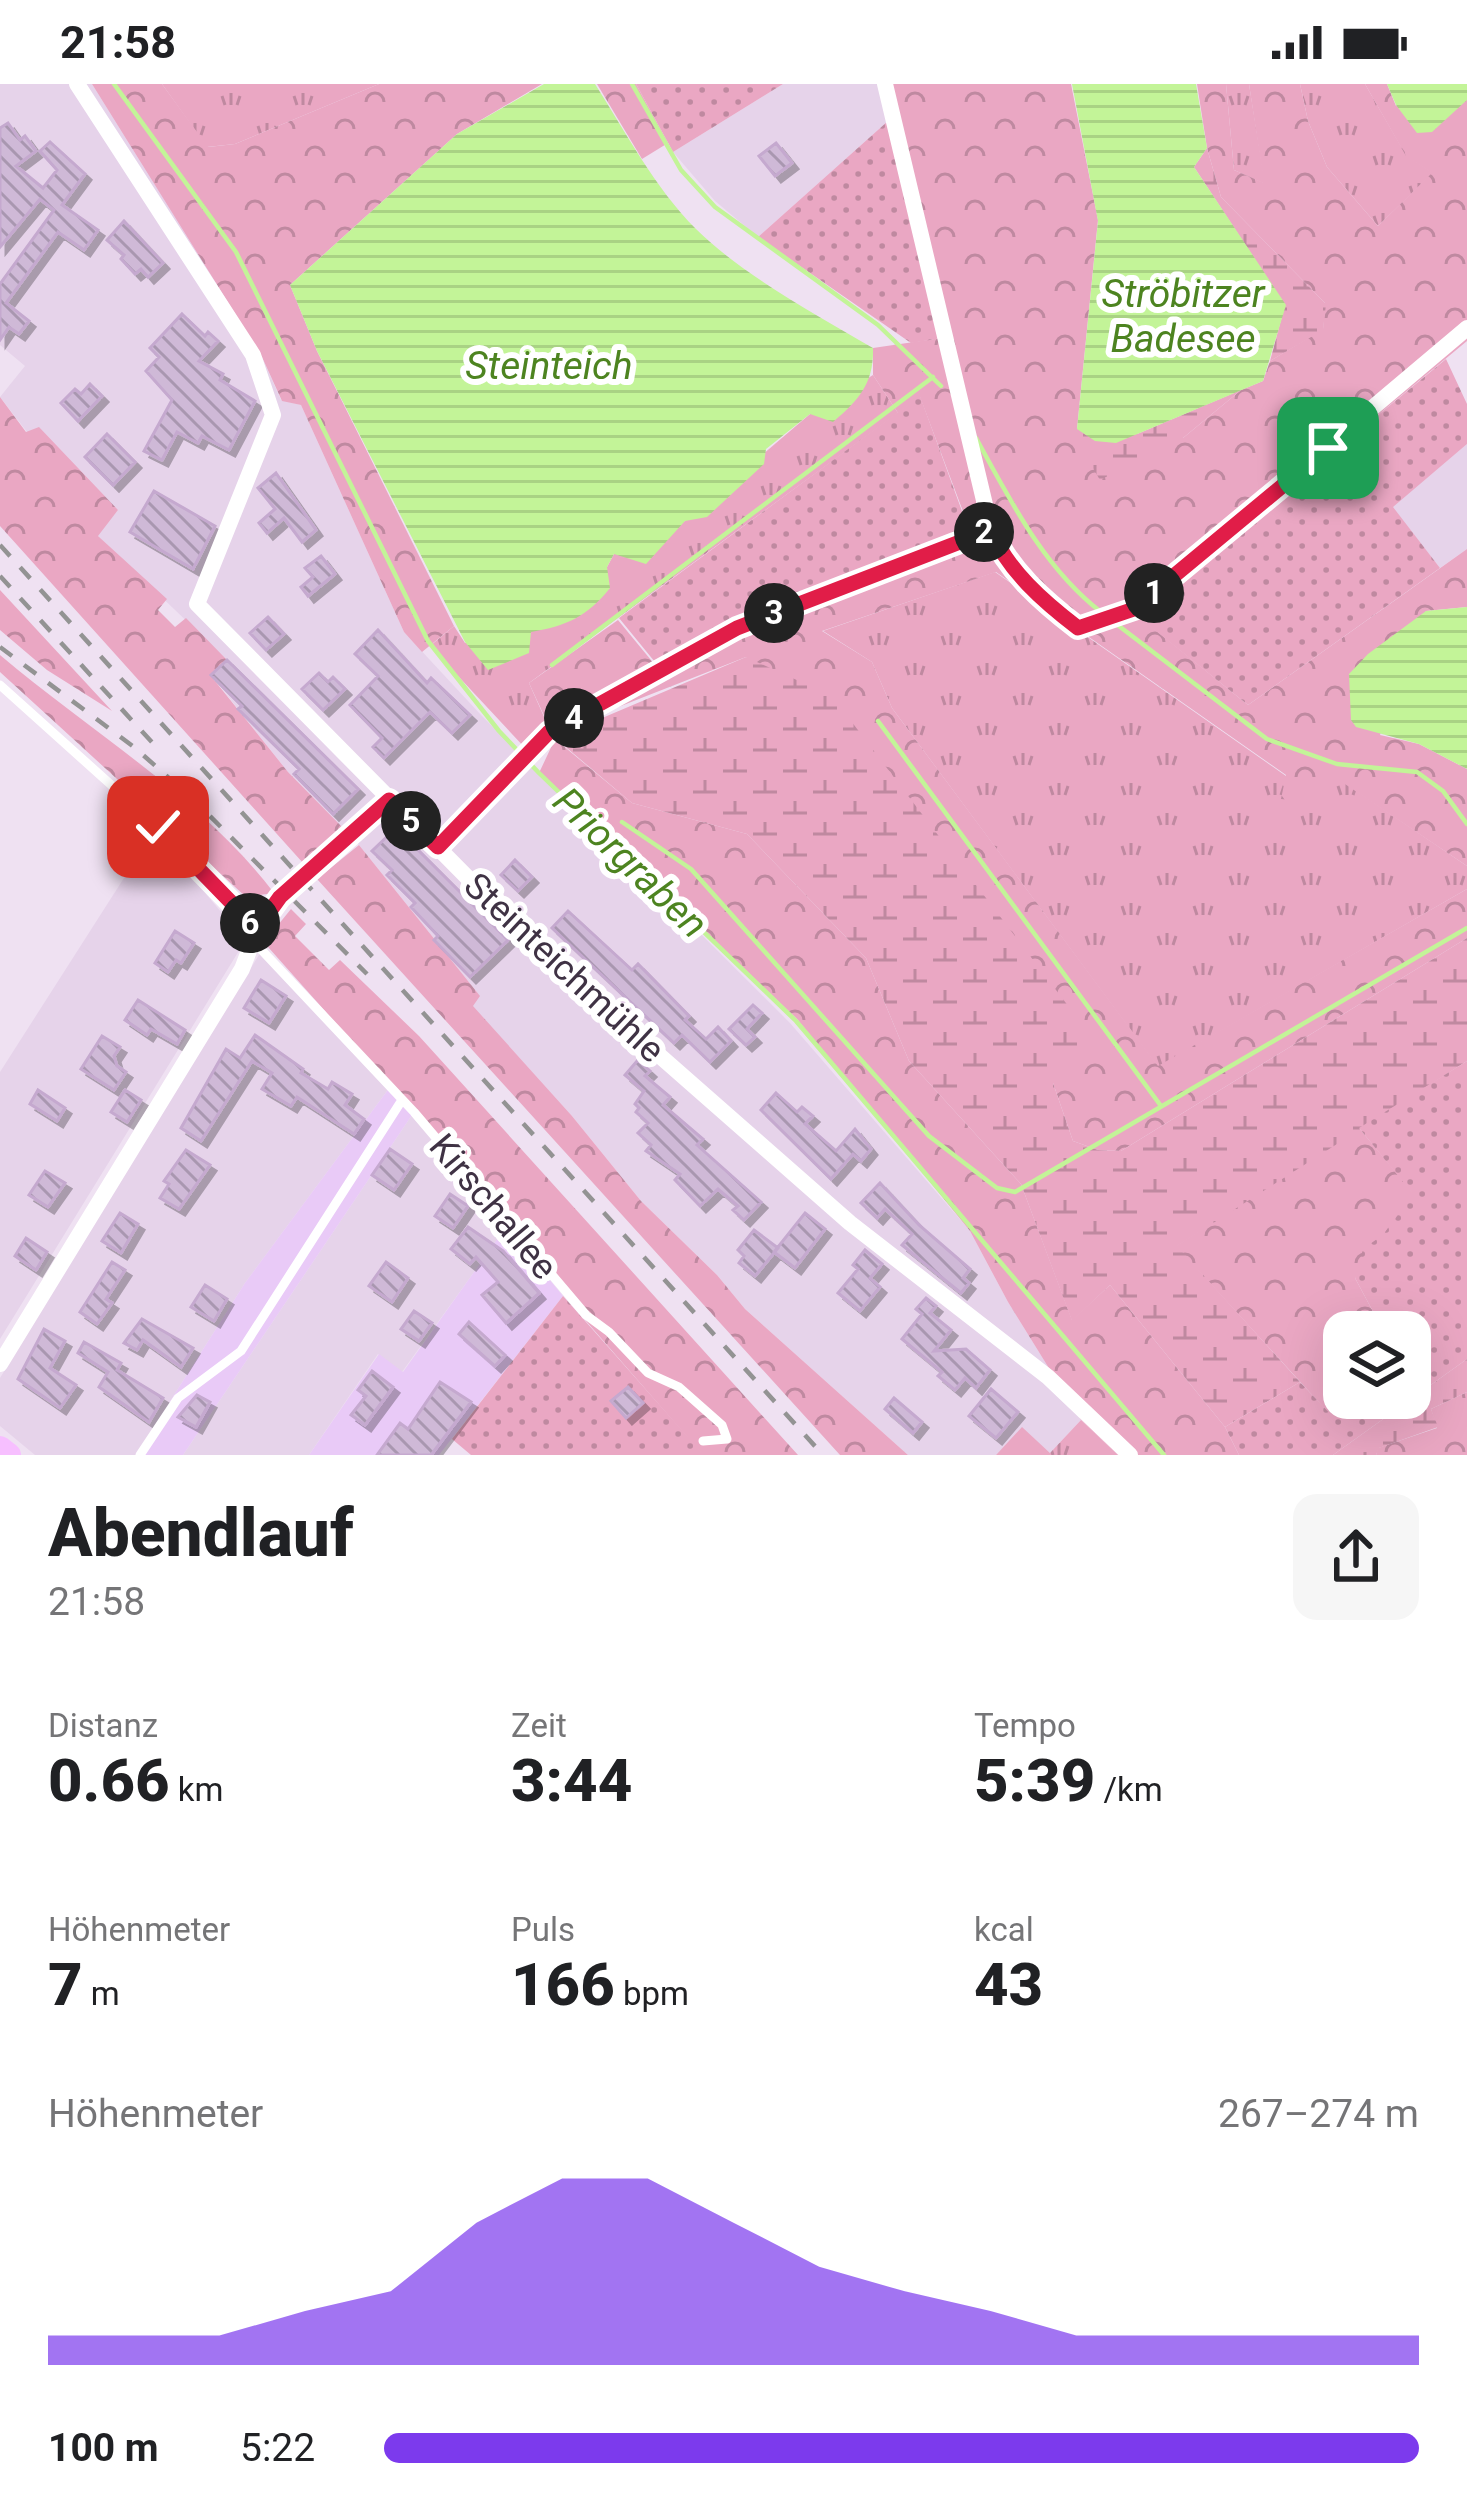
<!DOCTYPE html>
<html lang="de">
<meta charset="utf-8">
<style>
body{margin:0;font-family:Roboto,sans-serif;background:#f6f6f6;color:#202124;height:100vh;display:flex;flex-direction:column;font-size:45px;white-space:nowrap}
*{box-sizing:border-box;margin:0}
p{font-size:39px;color:#757577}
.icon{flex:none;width:66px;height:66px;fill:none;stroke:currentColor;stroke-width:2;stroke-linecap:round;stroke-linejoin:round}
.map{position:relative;height:1371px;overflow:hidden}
.details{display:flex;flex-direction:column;background:#fff;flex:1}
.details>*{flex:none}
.fabs{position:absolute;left:1323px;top:1227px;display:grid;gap:24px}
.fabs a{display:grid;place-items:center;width:108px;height:108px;border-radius:24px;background:#fff;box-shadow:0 12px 48px #0002;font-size:60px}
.pin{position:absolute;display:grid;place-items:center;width:102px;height:102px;color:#fff;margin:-51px;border-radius:24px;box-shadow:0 6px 18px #0006}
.km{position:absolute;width:60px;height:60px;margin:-30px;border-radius:50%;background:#222;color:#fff;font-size:33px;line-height:60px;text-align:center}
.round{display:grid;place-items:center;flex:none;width:126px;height:126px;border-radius:24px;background:#f6f6f6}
.overview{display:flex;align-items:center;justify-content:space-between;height:204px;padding:0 48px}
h1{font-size:66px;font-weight:800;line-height:90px}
.figures{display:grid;grid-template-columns:repeat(3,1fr);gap:18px;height:204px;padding:12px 48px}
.figures div{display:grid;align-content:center}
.figures b{font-size:60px;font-weight:800}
.figures small{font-size:33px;font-weight:400}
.figures p{font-size:33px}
.chart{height:336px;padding:24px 48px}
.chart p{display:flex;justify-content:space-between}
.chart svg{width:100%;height:216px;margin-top:12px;fill:#7c3aed;opacity:.7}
ul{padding:0 48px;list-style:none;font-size:39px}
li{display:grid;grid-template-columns:192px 144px 1fr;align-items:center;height:90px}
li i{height:30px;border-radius:15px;background:#7c3aed}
.status{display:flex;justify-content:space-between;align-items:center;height:84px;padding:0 60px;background:#fff;direction:ltr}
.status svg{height:33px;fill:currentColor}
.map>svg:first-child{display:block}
</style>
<div class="status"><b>21:58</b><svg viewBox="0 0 49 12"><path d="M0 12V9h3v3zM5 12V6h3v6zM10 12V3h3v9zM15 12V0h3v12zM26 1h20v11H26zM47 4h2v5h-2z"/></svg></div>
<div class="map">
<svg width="1467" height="1371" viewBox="0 0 1467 1371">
<defs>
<pattern id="grass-tufts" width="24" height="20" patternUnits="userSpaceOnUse" patternTransform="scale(3)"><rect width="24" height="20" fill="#eaa7c3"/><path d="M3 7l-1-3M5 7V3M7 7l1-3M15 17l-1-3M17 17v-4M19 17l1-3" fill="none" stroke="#bf89a0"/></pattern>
<pattern id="forest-crowns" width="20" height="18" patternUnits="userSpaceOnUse" patternTransform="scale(3)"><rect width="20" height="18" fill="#eaa7c3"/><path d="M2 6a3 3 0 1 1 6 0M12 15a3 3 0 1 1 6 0" fill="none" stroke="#bf89a0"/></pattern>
<pattern id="wetland-marsh" width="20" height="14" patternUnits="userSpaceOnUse" patternTransform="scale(3)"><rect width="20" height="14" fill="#eaa7c3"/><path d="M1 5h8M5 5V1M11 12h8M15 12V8" fill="none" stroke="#bf89a0"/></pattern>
<pattern id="garden-dots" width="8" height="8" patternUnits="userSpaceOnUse" patternTransform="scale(3)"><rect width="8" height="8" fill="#eaa7c3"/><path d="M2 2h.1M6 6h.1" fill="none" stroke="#bf89a0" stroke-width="1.8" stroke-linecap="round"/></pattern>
<pattern id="water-rules" width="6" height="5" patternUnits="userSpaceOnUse" patternTransform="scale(3)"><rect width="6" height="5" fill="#c3f498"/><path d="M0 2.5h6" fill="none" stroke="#a9d284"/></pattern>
<pattern id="building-back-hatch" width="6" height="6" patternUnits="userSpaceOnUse" patternTransform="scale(3)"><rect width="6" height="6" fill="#cfb9d7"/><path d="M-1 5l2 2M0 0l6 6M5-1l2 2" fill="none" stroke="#a997b0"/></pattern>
<filter id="shadow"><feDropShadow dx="6" dy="6" stdDeviation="0" flood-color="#0004"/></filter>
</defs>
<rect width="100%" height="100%" fill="#efe1f2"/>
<!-- residential -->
<path fill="#e6d3ea" d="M0,0H92L262,273L281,316L301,321L404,548L481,631L790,939L970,1147L1008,1218L1081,1336L1050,1369L1022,1344L996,1371H908L745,1225L717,1191L641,1117L572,1032L472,922L479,911L359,761L288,688L211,591L226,575L97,451L118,426L27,348L0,313L25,282L0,261Z
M783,0H879L888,37L758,153L715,117L673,68Z
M1467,360V465L1440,484L1392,423Z
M154,747L245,857L0,1255V988Z
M262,866L390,1003L245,1199L136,1371H35L0,1342V1294Z
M414,1028L508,1141L402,1288L378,1270L309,1371H183Z"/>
<!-- commercial -->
<path fill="#e9caf7" d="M390,1003L414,1028L183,1371H136L245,1199Z
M506,1143L563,1212L439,1371H309L379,1270L403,1288Z"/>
<!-- grass -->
<path fill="url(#grass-tufts)" d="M162,0H379L235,60L207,63Z
M1226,0H1249L1265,100L1234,86Z
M1300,0H1365L1406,71L1433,89L1378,142L1327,83L1308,37Z
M873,291L898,329L529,599L549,644L527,666L430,562L454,542L465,559L529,546L607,483L614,470L685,437L810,330Z
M995,488L1286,692L1333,691L1467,782V805L1158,983L892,624L872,578L823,547Z
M1081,1336L1118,1371H996L1022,1343L1050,1369Z"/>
<!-- forest -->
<path fill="url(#forest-crowns)" d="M92,0H162L208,63L235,60L379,0H542L457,50L290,201L317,267L454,542L422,568L404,548L301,321L282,317L262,273Z
M597,0H636L668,59L642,75Z
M879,0H1071L1098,136L1077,345L1183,354L1241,306L1263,297L1270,277L1323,245L1325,219L1221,113L1207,64L1197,0H1226L1234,86L1264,99L1249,0H1300L1308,37L1327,83L1378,142L1432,89L1406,72L1365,0H1387L1396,22L1467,15V257L1137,531L1248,621L1467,465V523L1426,527L1380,651L1419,660L1467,685V782L1333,692L1321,719L1281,715L1286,691L996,488L822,547L872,578L892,624L1158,982L1467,805V854L1121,1067L1098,1066L1073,1057L1053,999L746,573L552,649L529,599L618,536L660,587L740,544L973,454L920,313L898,329L873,291V264L941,254Z
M0,313L26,348L39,343L118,426L98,452L167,515L158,526L175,543L186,534L227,576L211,592L288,688L344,745L303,779L0,442Z
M0,506L112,627L47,586L0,546Z
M0,571C91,648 201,713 274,809L246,813L0,588Z
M555,655L632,719L747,750L866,874L909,977L1021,1100L1072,1236L1110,1201L1225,1343L1239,1371H1118L1081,1336L1008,1218L970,1147L797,935L539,689Z
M359,761L480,912L473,922L572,1032L641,1117L717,1191L745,1225L908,1371H840L317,795Z
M291,825L306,840L295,852L329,886L340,876L419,952L798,1371H703L586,1237L562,1197L513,1138L268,863L265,857Z
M1359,1044L1414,1110L1355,1194L1384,1248H1344V1314H1364L1335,1336L1176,1162Z
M1467,1308V1371H1376L1378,1364L1437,1344L1431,1325Z"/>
<!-- wetland -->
<path fill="url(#wetland-marsh)" d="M1207,64L1221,113L1326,220L1323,246L1270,277L1285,221L1194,83Z
M1241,306L1183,354L1100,396L1081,364L1077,345L1095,357L1116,359Z
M746,573L832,612L1088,948L1053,999L1073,1057L1098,1066L1121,1067L1467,854V977L1177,1162L1300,1298L1225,1343L1110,1201L1072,1237L1021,1100L909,977L866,874L747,750L632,719L555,654Z
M1467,1275V1308L1431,1325L1438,1343L1379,1364L1376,1371H1333Z"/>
<!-- garden -->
<path fill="url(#garden-dots)" d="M636,0H783L673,68Z
M888,37L942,254L911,259L758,153Z
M1446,275L1467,320V360L1393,423L1440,484L1248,621L1136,531Z
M920,312L970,449L737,541L659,583L619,534Z
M1467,977V1275L1333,1371H1239L1225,1343L1300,1298L1335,1335L1364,1314H1410V1248H1384L1355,1194L1363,1165L1384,1150L1413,1110L1359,1044Z
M563,1212L704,1371H471L452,1355Z"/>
<!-- water -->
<path fill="url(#water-rules)" d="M544,0H595C626,49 655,104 696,145C741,190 818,232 873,264C874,299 859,316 833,338L810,330L766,365L764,380L707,433L685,437L646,480L614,470L607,483L610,504C587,533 566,542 531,548L529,569L488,586L465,558L317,267L290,201L457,50Z
M1072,0H1196L1207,64L1194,83L1286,221L1263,297L1116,359L1095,357L1077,345L1098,137Z
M1387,0H1467V16L1432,48L1417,49L1396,21Z
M1467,523V685L1419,660L1356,643L1351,636L1349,590L1368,570L1426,527Z"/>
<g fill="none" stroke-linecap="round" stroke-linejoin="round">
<!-- stream -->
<path stroke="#c3f498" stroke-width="4.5" d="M114,0L236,168L428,557L499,647L539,689L796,937L1164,1371
M632,0L681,86L715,123L878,241L941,302
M976,354C1010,416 1044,484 1101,528
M1115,539L1267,655L1337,680L1417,688L1443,707L1467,740
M552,581L933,293
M878,637L1161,1022
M622,738L691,785L929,1052L997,1104L1015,1108L1467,844"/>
</g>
<!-- building -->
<path fill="url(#building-back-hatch)" stroke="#c5a9cf" stroke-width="3" filter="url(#shadow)" d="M8,39L20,56L25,52L36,67L16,82L43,104L57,86L40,67L50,58L85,90L62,121L98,146L84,166L58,148L6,219L29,237L19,250L9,243L0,256V200L54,126L40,115L0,163V44Z
M776,59L792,79L775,92L759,72Z
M124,137L163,179L148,193L141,185L135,190L121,175L124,171L107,156Z
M182,230L205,252L208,248L218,257L199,277L223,290L220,296L255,317L229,366L202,352L198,359L177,348L162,376L144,367L172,316L146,287L159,273L150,264Z
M90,300L102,312L78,337L61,319L75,305L81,310Z
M107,350L135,378L113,401L85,373Z
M276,389L316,446L302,458L284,434L267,449L259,439L275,425L258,404Z
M154,407L215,442L193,485L130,448Z
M321,472L335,490L308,512L301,503L313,493L305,484Z
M268,533L284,550L266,566L250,549Z
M378,546L427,599L431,594L470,631L452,649L430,628L384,674L373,663L382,654L350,621L378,592L355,570Z
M227,576L358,705L333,730L294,690L299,685L238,625L242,622L211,591Z
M319,589L328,598L333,593L345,605L323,626L302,605Z
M396,744L508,856L470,893L434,856L438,852L411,823L415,819L387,791L392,786L372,767Z
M515,776L532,793L518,807L501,791Z
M568,827L632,886L638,880L689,932L685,936L706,955L718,943L731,957L710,978L682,951L674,959L552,844Z
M175,847L194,859L181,879L176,876L168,888L155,879Z
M261,896L286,912L269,939L244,924Z
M138,916L185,946L177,960L151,945L147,951L125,936Z
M753,921L762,929L747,945L755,953L746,961L729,945Z
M255,951L303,985L301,989L328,1005L332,998L352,1010L345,1021L364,1035L354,1050L297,1013L291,1022L262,1005L272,989L252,977L201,1057L181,1044L226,965L240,974Z
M102,952L120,963L114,972L117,982L126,988L114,1006L81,985Z
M638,976L650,987L645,992L670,1013L663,1021L703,1055L697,1061L761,1118L744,1136L733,1126L738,1122L718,1105L700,1122L675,1096L680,1090L646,1067L651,1061L638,1049L648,1039L636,1028L639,1024L635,1020L644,1007L625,991Z
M38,1006L65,1024L57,1037L30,1020Z
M125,1006L141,1016L127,1038L111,1028Z
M776,1009L797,1028L802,1023L813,1032L805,1040L836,1067L855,1045L871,1065L861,1077L853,1070L831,1095L761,1026Z
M390,1065L412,1080L394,1106L372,1091Z
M186,1066L210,1081L179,1125L160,1114L169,1100L164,1097Z
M45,1087L65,1099L48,1123L29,1111Z
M880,1099L919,1141L970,1185L963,1194L969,1199L961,1209L902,1161L912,1150L885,1125L877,1134L861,1119Z
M450,1110L468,1122L453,1144L435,1132Z
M120,1129L138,1140L121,1169L102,1157Z
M805,1129L825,1145L795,1184L774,1168Z
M468,1143L503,1167L539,1209L506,1239L482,1211L498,1198L476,1173L470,1180L451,1165Z
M754,1146L778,1164L755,1192L739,1179L744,1172L738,1166Z
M26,1154L47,1168L36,1186L15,1172Z
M865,1166L882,1180L870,1194L880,1203L860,1227L838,1209L858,1185L853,1181Z
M112,1178L125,1186L106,1215L112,1219L97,1240L80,1228Z
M386,1178L408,1194L392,1218L369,1202Z
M205,1201L227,1215L214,1237L191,1223Z
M926,1214L936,1222L930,1229L951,1246L934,1267L966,1265L990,1286L976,1304L965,1294L955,1306L938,1292L942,1288L902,1255L922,1230L916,1225Z
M414,1227L432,1239L419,1257L401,1245Z
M142,1235L193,1264L181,1283L143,1256L137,1266L124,1259Z
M469,1238L505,1271L495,1282L459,1250Z
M44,1245L65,1257L50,1284L76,1301L60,1324L18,1295Z
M84,1258L121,1279L117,1286L163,1314L149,1338L99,1303L108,1288L78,1269Z
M372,1287L393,1303L365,1341L351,1331L366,1312L358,1306Z
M440,1298L471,1318L431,1371H377L400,1339L408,1345Z
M628,1303L643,1319L626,1334L611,1317Z
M991,1305L1018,1328L996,1354L969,1332Z
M197,1311L210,1318L196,1343L178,1333Z
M894,1314L922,1338L913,1349L885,1325Z"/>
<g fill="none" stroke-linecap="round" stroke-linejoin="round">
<!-- lane -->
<path stroke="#fff" stroke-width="9" d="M0,601L158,743L257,846
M438,763L549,648L737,544L991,446
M254,858L414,1028L586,1231L609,1248L648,1289L679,1303L722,1341L727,1355L703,1357
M140,1371L178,1314L241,1267L402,1016"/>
<!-- street -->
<path stroke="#fff" stroke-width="16" d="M77,0L253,271L273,331L197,520L536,863L850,1139L1048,1293L1130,1371
M885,0L992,450L1041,515L1077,544L1134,525L1467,244
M0,1280L242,885L257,846L280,813L389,715"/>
<!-- secondary -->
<path stroke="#f7bfff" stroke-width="24" d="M0,1364L9,1371"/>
<!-- rail -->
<path stroke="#939393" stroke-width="4.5" stroke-dasharray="15 15" stroke-linecap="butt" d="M0,461L823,1371
M0,492L159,666
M0,563L134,663L195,717L367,890"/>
</g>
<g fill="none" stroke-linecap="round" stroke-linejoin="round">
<defs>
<path id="route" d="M158,743L257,845L280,813L389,716L438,763L549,648L737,544L991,446C1007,486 1044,518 1078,544L1134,525L1328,364"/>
</defs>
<!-- route casing -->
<use href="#route" stroke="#fff" stroke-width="24"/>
<!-- route -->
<use href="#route" stroke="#e11d48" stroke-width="15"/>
</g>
<g text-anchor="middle" stroke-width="12" stroke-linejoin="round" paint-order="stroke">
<!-- street labels -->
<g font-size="36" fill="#3f3244" stroke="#fff">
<text transform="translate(565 883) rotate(43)" y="13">Steinteichmühle</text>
<text transform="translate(494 1122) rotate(50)" y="13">Kirschallee</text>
</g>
<!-- water labels -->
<g font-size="39" font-style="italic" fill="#4d8420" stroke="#fff">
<text x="1183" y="223">Ströbitzer<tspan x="1183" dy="45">Badesee</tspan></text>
<text x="549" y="295">Steinteich</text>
<text transform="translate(631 778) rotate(44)" y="14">Priorgraben</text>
</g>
</g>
</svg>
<div class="fabs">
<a><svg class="icon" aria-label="layers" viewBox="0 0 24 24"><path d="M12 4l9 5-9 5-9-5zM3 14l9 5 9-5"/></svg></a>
</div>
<div class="pin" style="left:1328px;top:364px;background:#1e9e55"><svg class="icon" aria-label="arrive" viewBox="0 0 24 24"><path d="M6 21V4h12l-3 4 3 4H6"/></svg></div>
<div class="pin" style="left:158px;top:743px;background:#d93025"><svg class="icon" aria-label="check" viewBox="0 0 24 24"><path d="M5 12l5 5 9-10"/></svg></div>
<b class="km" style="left:1154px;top:509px">1</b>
<b class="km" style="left:984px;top:448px">2</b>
<b class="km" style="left:774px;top:529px">3</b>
<b class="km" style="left:574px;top:634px">4</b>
<b class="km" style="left:411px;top:737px">5</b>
<b class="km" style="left:250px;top:839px">6</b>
</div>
<section class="details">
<div class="overview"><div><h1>Abendlauf</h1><p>21:58</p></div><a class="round"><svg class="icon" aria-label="share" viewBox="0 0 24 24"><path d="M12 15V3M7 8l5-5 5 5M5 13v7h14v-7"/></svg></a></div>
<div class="figures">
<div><p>Distanz</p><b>0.66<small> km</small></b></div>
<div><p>Zeit</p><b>3:44</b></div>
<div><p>Tempo</p><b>5:39<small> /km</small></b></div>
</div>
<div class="figures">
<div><p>Höhenmeter</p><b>7<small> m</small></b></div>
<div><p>Puls</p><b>166<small> bpm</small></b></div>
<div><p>kcal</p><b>43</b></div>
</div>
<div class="chart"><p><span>Höhenmeter</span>267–274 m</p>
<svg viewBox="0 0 160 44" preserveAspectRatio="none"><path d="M0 44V38L10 38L20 38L30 33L40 29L50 15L60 6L70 6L80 15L90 24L100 29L110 33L120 38L130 38L140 38L150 38L160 38V44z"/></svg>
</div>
<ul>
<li><b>100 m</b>5:22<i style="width:100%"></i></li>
</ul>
</section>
